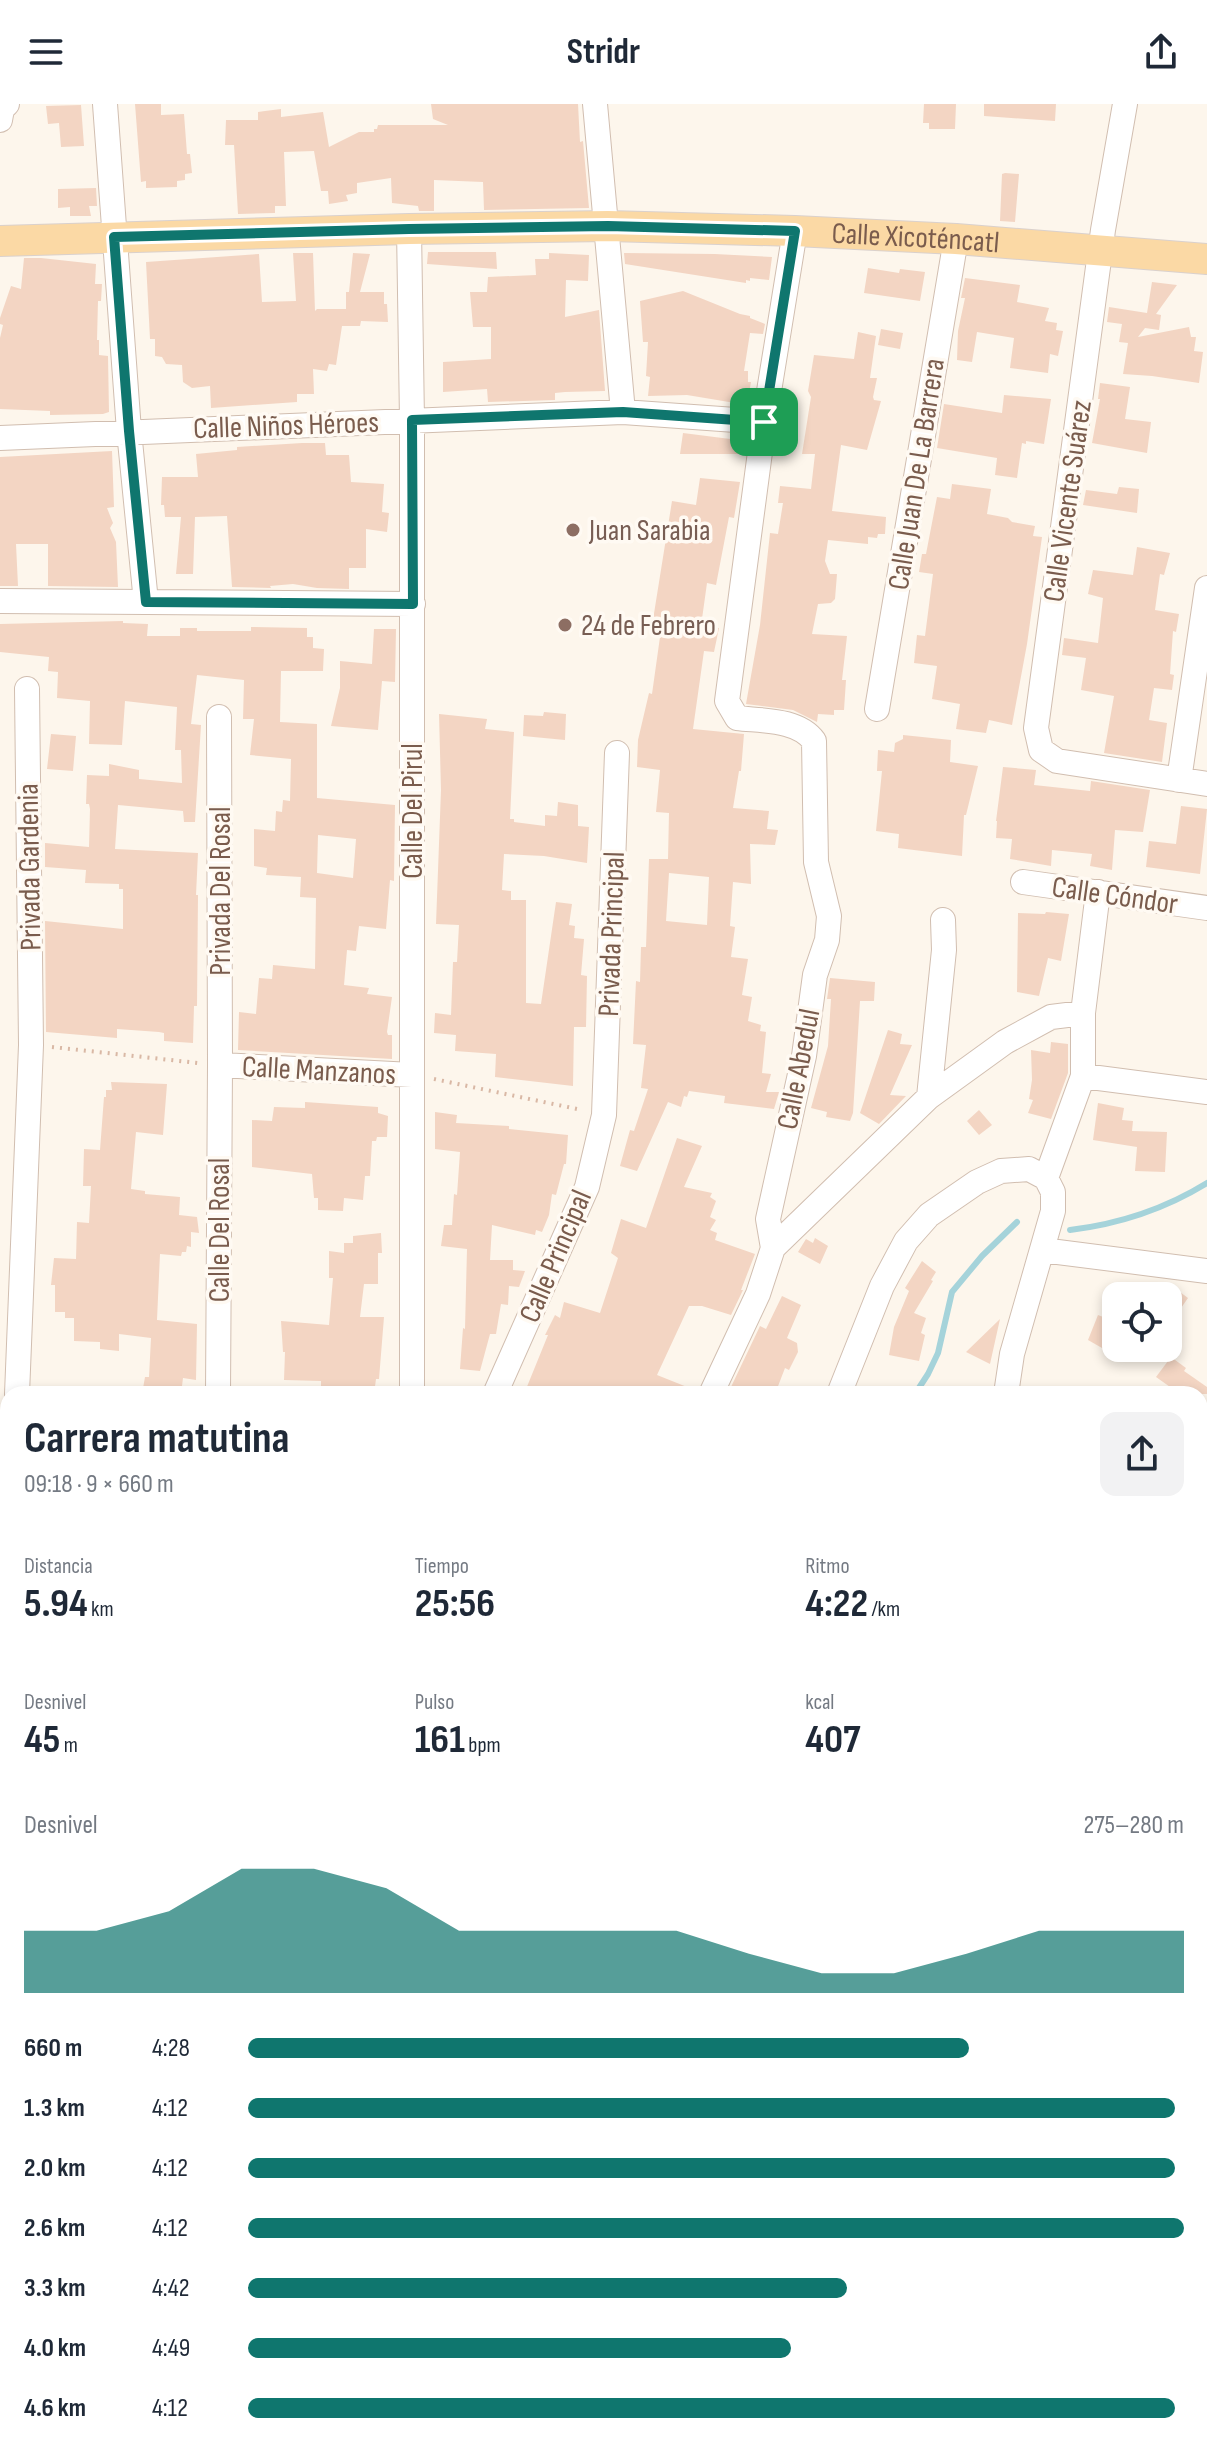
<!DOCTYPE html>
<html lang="es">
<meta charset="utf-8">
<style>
body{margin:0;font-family:"Sofia Sans Condensed",sans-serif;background:#f2f2f3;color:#1f2937;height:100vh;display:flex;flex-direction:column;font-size:30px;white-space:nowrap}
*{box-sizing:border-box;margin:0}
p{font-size:26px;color:#747a83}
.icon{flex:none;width:44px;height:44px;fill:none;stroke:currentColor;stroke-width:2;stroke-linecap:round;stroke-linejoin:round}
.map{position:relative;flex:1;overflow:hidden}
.drawer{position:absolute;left:0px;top:1282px;width:1208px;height:1068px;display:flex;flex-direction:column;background:#fff;border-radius:24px 24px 0 0;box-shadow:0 4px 12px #0003}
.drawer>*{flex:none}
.buttons{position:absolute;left:1102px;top:1178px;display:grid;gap:16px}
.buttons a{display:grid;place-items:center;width:80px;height:80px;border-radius:16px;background:#fff;box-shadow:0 4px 12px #0003;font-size:40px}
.pin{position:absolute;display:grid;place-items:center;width:68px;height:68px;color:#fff;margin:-34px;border-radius:16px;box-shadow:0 4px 12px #0006}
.round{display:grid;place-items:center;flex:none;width:84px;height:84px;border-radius:16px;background:#f2f2f3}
.summary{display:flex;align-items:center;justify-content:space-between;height:136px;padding:0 24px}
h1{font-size:44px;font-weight:700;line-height:60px}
.figures{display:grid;grid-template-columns:repeat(3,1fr);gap:12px;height:136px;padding:8px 24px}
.figures div{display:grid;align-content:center}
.figures b{font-size:40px;font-weight:700}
.figures small{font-size:22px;font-weight:400}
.figures p{font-size:22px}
.chart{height:224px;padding:16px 24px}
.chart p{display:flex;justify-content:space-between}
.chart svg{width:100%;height:144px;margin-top:8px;fill:#0f766e;opacity:.7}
ul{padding:0 24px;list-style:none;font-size:26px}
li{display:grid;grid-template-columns:128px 96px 1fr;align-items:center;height:60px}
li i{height:20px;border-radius:10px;background:#0f766e}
header{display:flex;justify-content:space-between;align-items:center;height:104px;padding:0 24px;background:#fff;font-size:36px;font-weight:700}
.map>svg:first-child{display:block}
</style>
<header><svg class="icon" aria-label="menu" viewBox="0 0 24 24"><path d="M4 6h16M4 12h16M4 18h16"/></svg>Stridr<svg class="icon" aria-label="share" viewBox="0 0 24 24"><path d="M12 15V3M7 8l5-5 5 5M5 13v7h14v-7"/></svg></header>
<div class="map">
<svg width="1207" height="2350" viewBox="0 0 1207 2350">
<rect width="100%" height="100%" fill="#fdf6ec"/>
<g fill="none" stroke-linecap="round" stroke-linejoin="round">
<!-- stream -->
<path stroke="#a5d3da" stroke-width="6" d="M1070,1126C1119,1120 1165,1105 1207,1079
M915,1290L928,1270L938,1249L952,1188L982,1152L1017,1118
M766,2342L768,2350"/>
</g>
<!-- building -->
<path fill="#f3d5c3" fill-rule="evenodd" d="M135,0H161V11L184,10L187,50H190L192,69L185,70V76L177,77V83L146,84V77L141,78Z
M431,0H578L580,38L583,37L589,104L484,106L483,78L434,76V107H419L418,102L392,99L391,74L357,79V89L346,91L348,97L329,100L328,87H321L314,47L284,48L286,102H275V109L238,110L234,41H225L226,16H258V8L265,7L281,5V13L323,8L329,43L359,28H374V25H377L378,21H448L433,15Z
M924,0H956L955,25H929V19H923Z
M984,0H1056L1055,17L984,12Z
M81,1L84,42L61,43L59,19L48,20L46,2Z
M1005,69L1019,70L1015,118L1000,117L1002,70Z
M96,84L97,102H89L91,112H70V103L58,104V85Z
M428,148H496L497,165L427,160Z
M293,149H313L315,207L317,205H346V188H349L353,149L370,150L360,188H384V200H387L388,218L361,217L360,222H342L336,261L329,260L327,267L313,265L314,290H297V298L211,304L210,282L192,284L183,278L182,261L166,260L162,253L155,252V235H150L146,158L259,150L262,198L296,197Z
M549,149L589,151L588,177L566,176L565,213L599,206L605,287L565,288L555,289V296L488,298L487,285L443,288V258L491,255V223H473L470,188H487L488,173L536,171L535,155H549Z
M624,149L715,150L772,153L769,176L750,174V177L746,176V179L625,160Z
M24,154H41L96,160L95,180H102L101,197H98L97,236H99V251L108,252L109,308L103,310L50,311V307L0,305V234L3,221L0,220V214L11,182L21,185Z
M868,164L899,169L900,165L925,168L920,197L864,189Z
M965,174L1020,181L1017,198L1049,204L1045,217L1057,219L1056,226L1063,227L1058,252L1050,250L1048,269L1010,264L1014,234L977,228L972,258L957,256L958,227L965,194H961Z
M1152,178L1177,181L1156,210L1161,211L1159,226L1145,224L1138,233L1189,223L1191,233H1196L1194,247L1203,248L1199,279L1152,272L1123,270L1128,239L1119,238L1122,220L1107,218L1109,203L1147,209Z
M683,187L740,210L750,212V214L765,220L763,230L750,229L744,267H748V278H751L747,301L687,291L648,292L650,273L646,272L648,238H643L640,197Z
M881,225L903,229L900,245L878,241Z
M858,228L876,232L870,274H877L873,293L874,296L881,297L867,346L841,341L832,407L886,413L885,430H878L877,434L868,433V440L828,436L825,457L830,470H837L835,495L831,499L818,500L812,530L847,532L842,576H846L844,606H834V611L818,610L817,618L793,606L746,600L760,521L770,429L778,430L783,399H778L780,382L811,385L815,350H802L811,293L808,287L814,251L854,255Z
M1100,279L1130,283L1125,315L1151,318L1147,349L1092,339L1100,295H1098Z
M1004,291L1051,295L1044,340L1026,337V340L1022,339L1017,374L995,371L997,354L937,344L944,300L1002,309Z
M683,329L746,337L745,350H680Z
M302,339H325L326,351H349L351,378L384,380L382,408L389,409L387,428L366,425V464H349V485L317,484L293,480L270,482L271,484L232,483L227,412L195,413L193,470H176L181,413H165L164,401H161L162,373H198L196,350L237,346V343Z
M112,347L114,403L107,404L113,419L110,424L116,438L118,483L48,482V440H16L18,482H0V353Z
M700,374L740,378L734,414L729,413L716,481L707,479L701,522L719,524L714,548L704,547L693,625L744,630L741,667H739L733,704L769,707L767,725L778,726L775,741L750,740L751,780L733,778L730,822L735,823L731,853L748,855L742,891L752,893L748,917L761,921L760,927L766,928L762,969L771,970L766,988H779L774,1005L724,999L725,992L689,987L687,993L684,992L681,1003L668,998L637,1067L620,1062L630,1026L634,1027L648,985L641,984L646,941L633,940L636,877L640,878L641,843H646L649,755H668L669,709L656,708L660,666L637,663L638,636L649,589L652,590L660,533H658L660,523L652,522L672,397L696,401ZM669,769L709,773L707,821L666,817Z
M952,380L991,385L987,410L1008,414L1012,418L1035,422L1033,432L1042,433L1027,540L1012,621L989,616L986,629L956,625L960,600L932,595L937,562L914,559L917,531L925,532L933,470L919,468L922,450H926L937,393L950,395Z
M1119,383L1139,385L1137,409L1083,401L1086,386L1117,390Z
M1137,443L1170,449L1164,471L1160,470L1155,506L1179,510L1176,528L1173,527L1170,570L1174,571L1172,586L1154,584L1149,616L1167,619L1162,658L1104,649L1114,592L1081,586L1086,554L1062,551L1064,534L1098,539L1103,494L1088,490L1093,466L1133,471Z
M123,517V519L148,520L147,532H180V524H197V527H251V523L307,524V533H313V544L324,545L323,567H281L280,618L317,620V694L395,701L394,777L390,776L386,825L359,822L356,847L347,846L344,881L369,884L367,890L392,893L387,928L388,931H392V955L238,946L239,908L256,910L259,874L272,875L273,861L315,865L316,794L300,793L301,773L266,771L267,764L254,762V725L275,727L276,707L282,708L283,696L290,697L291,655L250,651L254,615H243L244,576L197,571L191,620L201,621L195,718H184L183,707L118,701L115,745L198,749L196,791H198L197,902H194L193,939L164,937V929L159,928L117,925V934L46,928L45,817L123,825V785H119V780L85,779L86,766L45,763V739L89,743L90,705L89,700H86L87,671L109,672V660L139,666V675L182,679L181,646H175L177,603L125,597L122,641L89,640L90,597L57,594L58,568L48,567L49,553L0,548V520ZM318,731L356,735L353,774L317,769Z
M374,525H396L395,578L382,577L378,626L331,622L340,584V557L372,560Z
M544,608L566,610L565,636L523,632L524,611L543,612Z
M439,610L487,615L485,625L514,628L510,715H514V718L545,722V711L557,712L558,698L578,701V722L589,723L587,759L544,752L504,750L502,786L511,787V796H526V899L541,900L556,798L572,800L569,821L575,822L574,834L584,835L581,871L587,872L586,923H574L573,982L495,973L496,950L455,947L456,931L434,929L435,909L451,911L453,858H457L459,821L436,820L441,686Z
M51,630L76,632L73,667L47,665Z
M903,631L951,636L950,658L978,662L966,711H964L962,752L898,744L899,730L876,727L882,667H877L878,646L894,648L895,639L903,635Z
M1003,663L1036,666L1034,681L1090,687L1091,677L1150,686L1143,728L1115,726L1112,766L1090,762L1092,750L1052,746L1051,762L1010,755L1012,735L996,734L997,717H996Z
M1181,702L1207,705L1200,770L1146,763L1149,737L1176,740Z
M1046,808L1069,810L1061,857L1048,854L1039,892L1017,888L1018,809L1045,810Z
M830,874L875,878L874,897H860L853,1009L850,1017L826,1013L827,1008L811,1004L828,942L831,895H827Z
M888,926L902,930L900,940L912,941L890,991L906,992L879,1020L860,1009Z
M1051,938L1068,940V969L1051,1015L1028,1009L1033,996L1029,995L1032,976L1031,946L1050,949Z
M111,978L167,980L163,1031L136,1028L131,1085L145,1087V1090L180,1093L179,1111L197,1113L199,1129L191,1128V1143L187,1142L186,1148H182L181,1152L160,1150L157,1216L197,1220L196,1276L183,1274L181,1290H142L145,1273H149L151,1234L119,1230V1247L100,1245V1238L74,1237V1214H65V1208H55V1181H51L54,1154L76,1155L77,1118L89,1119L91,1082H83L84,1045L100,1046L104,993H106V986H112Z
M305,998L378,1003V1009L388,1012L387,1033H377L376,1037H372L370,1072H365L363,1096L344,1094L343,1107L318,1106V1094H314L312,1070L252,1063V1016L272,1017L274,1003L305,1004Z
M1098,999L1124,1004L1122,1016L1133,1017L1132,1027L1167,1028L1165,1068L1135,1067L1137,1043L1093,1036Z
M979,1006L992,1021L979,1031L967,1017Z
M435,1008L457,1011L456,1019L509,1022V1025L568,1031L566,1060H564L556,1091L552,1090L549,1111L542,1128L536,1126L535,1131L492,1121L490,1156H513V1166L525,1167L519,1183L509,1182L508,1201L501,1200L496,1230H490L480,1267L460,1265L463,1224L465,1225L467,1145L441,1142L444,1121H452L454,1090L457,1091L460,1048L435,1045Z
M677,1034L702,1042L684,1083L712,1089L710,1093L716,1097L710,1113L716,1116L710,1126L717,1129L715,1136L755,1150L741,1186H743L731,1211L702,1202H689L657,1271L697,1287L696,1290H663L645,1282V1290H524L548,1231H545L555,1211L560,1214L564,1198L600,1209L618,1154L611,1149L621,1115L646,1124Z
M381,1129L382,1149H378V1180H364L360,1213H384L379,1275H376L374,1290H321V1277L284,1276L285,1248H283L281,1217L329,1221L333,1174H329V1147L344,1149V1139H353V1132Z
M815,1134L828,1142L820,1160L798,1148L806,1135L813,1139Z
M922,1157L936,1168L931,1176L933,1177L914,1209L926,1214L921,1229L925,1231L919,1257L889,1251L894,1223L909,1187L905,1184Z
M1168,1179L1188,1194L1179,1207L1168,1200Z
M782,1192L801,1201L787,1234L797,1239L798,1248L789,1266L785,1264L775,1290H747L731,1283L760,1222L766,1225Z
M1098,1211L1116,1218V1252L1088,1236Z
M1000,1215L990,1260L966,1248Z
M1171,1253L1186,1264L1184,1267L1207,1283V1290H1180L1156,1273Z"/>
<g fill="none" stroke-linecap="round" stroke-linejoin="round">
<defs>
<path id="minor" d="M105,0L129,327L146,498
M595,0L623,308
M1125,0L1103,126L1036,624L1041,646L1057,657L1207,680
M0,16L2,5L7,0
M409,125L412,316V1290
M0,334L623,308L764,318
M0,497L413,500
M877,605L956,135
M1179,676L1207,484
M1023,778L1207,804
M220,961L412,971
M1083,972L1207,988
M929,993L944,846L943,816
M1046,1074L1083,972V909L1098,788
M773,1144L929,993L1005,938L1051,913L1083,909
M1042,1146L1207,1167
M17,1290L31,941L27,585
M218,1290L220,961L219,613
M495,1290L587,1083L604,1011L617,649
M711,1290L758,1190L773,1144L768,1115L804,952L815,871L827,836L829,812L816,758L814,637C798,615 762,617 737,614L727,597L764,318L795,127
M839,1290L882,1182L906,1137L929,1111L977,1078L1001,1067L1029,1065L1046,1074
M1006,1290L1012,1250L1053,1107V1088L1046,1074
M1200,1417L1207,1411
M0,1474L8,1456
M1200,1595L1207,1593
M1200,1666L1207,1686
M0,1868L8,1852
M0,2075L8,2079
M1200,2187L1207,2185
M1200,2246L1207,2250
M1200,2314L1207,2326
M0,2323L8,2306
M646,2342V2350
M206,2350L210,2342
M425,2350L429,2342
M555,2350V2342"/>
<g id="major">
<path id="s1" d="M0,137L409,125L608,122L795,127L956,135L1207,155"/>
</g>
</defs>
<!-- minor casing -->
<use href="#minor" stroke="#d1beb0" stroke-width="26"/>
<!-- major casing -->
<use href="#major" stroke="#dad1cd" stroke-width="32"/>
<!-- path -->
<path stroke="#d9b8a5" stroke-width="4" stroke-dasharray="2 6" stroke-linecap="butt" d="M52,943L198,959
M434,975L582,1006"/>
<!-- minor -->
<use href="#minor" stroke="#fff" stroke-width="24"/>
<!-- major -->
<use href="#major" stroke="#fbd9a5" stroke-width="30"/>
</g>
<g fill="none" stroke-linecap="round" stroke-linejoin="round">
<defs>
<path id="route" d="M608,122L795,127L764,318L623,308L412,316L413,500L146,498L129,327L114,133L409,125Z"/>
</defs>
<!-- route casing -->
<use href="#route" stroke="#fff" stroke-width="16"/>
<!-- route -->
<use href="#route" stroke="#0f766e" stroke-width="10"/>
</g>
<!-- markers -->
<g fill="#8d6e63" stroke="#fffaf3" stroke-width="3">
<circle cx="573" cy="426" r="8"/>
<circle cx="565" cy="521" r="8"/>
</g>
<g text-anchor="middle" stroke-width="7" stroke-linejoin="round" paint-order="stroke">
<!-- street labels -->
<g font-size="30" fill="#7a5c4d" stroke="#fffaf3">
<text dy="10" stroke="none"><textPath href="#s1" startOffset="916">Calle Xicoténcatl</textPath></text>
<text transform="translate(286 321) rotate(-2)" y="10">Calle Niños Héroes</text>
<text transform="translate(916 370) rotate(-81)" y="10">Calle Juan De La Barrera</text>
<text transform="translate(1067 397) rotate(-82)" y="10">Calle Vicente Suárez</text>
<text transform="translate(412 707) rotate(-90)" y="10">Calle Del Pirul</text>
<text transform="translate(29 763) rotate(-91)" y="10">Privada Gardenia</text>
<text transform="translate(220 787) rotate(-90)" y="10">Privada Del Rosal</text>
<text transform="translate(1115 791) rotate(8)" y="10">Calle Cóndor</text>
<text transform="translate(611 830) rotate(-88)" y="10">Privada Principal</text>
<text transform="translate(798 965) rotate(-79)" y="10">Calle Abedul</text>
<text transform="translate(319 966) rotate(3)" y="10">Calle Manzanos</text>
<text transform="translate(219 1126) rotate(-90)" y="10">Calle Del Rosal</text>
<text transform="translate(555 1152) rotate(-67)" y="10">Calle Principal</text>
</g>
<!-- education labels -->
<g font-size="30" fill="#785e54" stroke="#fffaf3" text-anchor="start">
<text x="589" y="436">Juan Sarabia</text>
<text x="581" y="531">24 de Febrero</text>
</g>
</g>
</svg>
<div class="buttons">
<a><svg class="icon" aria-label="locate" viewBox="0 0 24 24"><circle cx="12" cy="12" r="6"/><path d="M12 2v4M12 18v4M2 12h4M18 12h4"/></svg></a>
</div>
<div class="pin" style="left:764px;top:318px;background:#1e9e55"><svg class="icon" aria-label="arrive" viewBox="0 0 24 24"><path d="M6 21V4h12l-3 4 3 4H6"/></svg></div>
<section class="drawer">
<div class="summary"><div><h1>Carrera matutina</h1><p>09:18 · 9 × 660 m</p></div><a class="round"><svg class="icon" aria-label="share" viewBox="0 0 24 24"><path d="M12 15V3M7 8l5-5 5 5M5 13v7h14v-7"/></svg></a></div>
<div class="figures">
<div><p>Distancia</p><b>5.94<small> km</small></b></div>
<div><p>Tiempo</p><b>25:56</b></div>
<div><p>Ritmo</p><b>4:22<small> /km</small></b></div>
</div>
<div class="figures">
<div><p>Desnivel</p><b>45<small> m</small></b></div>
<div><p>Pulso</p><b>161<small> bpm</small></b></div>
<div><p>kcal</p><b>407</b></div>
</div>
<div class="chart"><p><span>Desnivel</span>275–280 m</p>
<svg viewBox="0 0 160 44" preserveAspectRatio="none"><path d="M0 44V25L10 25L20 19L30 6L40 6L50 12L60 25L70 25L80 25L90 25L100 32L110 38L120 38L130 32L140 25L150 25L160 25V44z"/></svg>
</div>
<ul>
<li><b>660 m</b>4:28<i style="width:77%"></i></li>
<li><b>1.3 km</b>4:12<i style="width:99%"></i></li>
<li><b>2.0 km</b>4:12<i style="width:99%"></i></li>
<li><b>2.6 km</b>4:12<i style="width:100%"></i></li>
<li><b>3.3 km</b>4:42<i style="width:64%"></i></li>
<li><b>4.0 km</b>4:49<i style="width:58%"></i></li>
<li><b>4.6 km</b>4:12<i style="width:99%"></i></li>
</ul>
</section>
</div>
